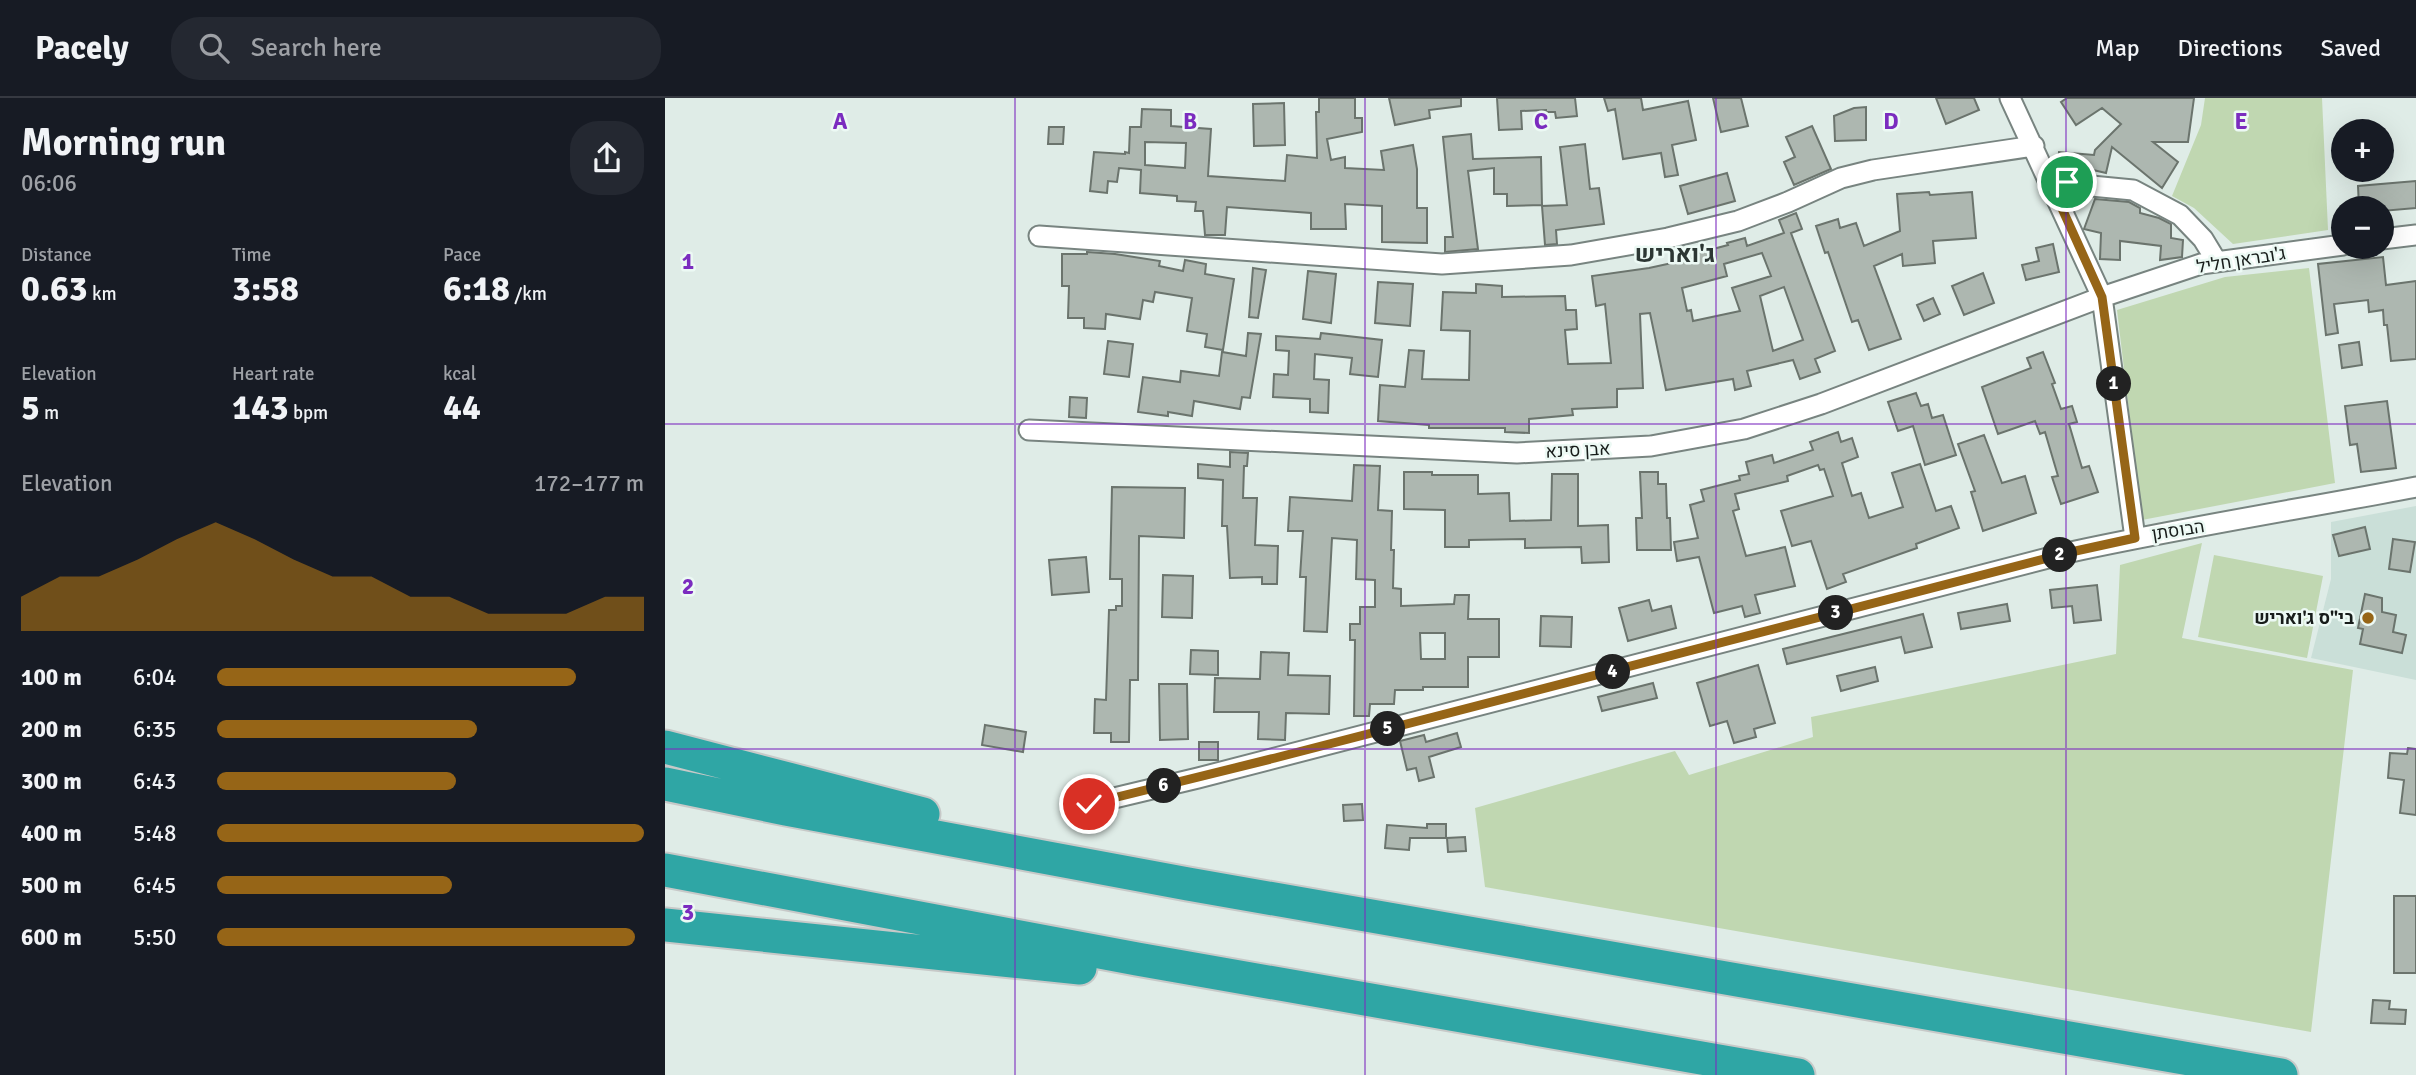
<!DOCTYPE html>
<meta charset="utf-8">
<style>
body{margin:0;font-family:Signika,Heebo,sans-serif;background:#242831;color:#f1f3f6;height:100vh;display:flex;flex-direction:column;font-size:26px;white-space:nowrap}
*{box-sizing:border-box;margin:0}
p{font-size:23px;color:#9ea1a6}
.icon{flex:none;width:38px;height:38px;fill:none;stroke:currentColor;stroke-width:2;stroke-linecap:round;stroke-linejoin:round}
.map{position:relative;flex:1;overflow:hidden}
.sheet{display:flex;flex-direction:column;background:#171b24;width:665px}
.sheet>*{flex:none}
.fabs{position:absolute;left:1666px;top:21px;display:grid;gap:14px}
.fabs a{display:grid;place-items:center;width:63px;height:63px;border-radius:50%;background:#171b24;box-shadow:0 7px 28px #0002;font-size:35px}
.pin{position:absolute;display:grid;place-items:center;width:60px;height:60px;color:#fff;margin:-30px;border:4px solid #fff;border-radius:50%;box-shadow:0 2px 7px #0007}
.km{position:absolute;width:35px;height:35px;margin:-18px;border-radius:50%;background:#222;color:#fff;font-size:19px;line-height:35px;text-align:center}
.round{display:grid;place-items:center;flex:none;width:74px;height:74px;border-radius:28px;background:#242831}
.overview{display:flex;align-items:center;justify-content:space-between;height:119px;padding:0 21px}
h1{font-size:38px;font-weight:700;line-height:52px}
.stats{display:grid;grid-template-columns:repeat(3,1fr);gap:10px;height:119px;padding:7px 21px}
.stats div{display:grid;align-content:center}
.stats b{font-size:35px;font-weight:700}
.stats small{font-size:19px;font-weight:400}
.stats p{font-size:19px}
.chart{height:196px;padding:14px 21px}
.chart p{display:flex;justify-content:space-between}
.chart svg{width:100%;height:126px;margin-top:7px;fill:#966517;opacity:.7}
ul{padding:0 21px;list-style:none;font-size:23px}
li{display:grid;grid-template-columns:112px 84px 1fr;align-items:center;height:52px}
li i{height:18px;border-radius:9px;background:#966517}
header{display:flex;align-items:center;gap:42px;box-sizing:border-box;height:98px;padding:0 35px;background:#171b24;border-bottom:2px solid #363941}
header strong{font-size:33px}
nav{display:flex;gap:38px;margin-inline-start:auto;font-size:24px}
.search{width:490px;height:63px;background:#242831;display:flex;align-items:center;gap:18px;box-sizing:border-box;padding:0 24px;border-radius:28px;color:#9ea1a6;font-size:26px}
main{display:flex;flex:1;min-height:0}
.map>svg:first-child{display:block}
</style>
<header>
<strong>Pacely</strong>
<div class="search"><svg class="icon" aria-label="search" viewBox="0 0 24 24"><circle cx="10" cy="10" r="6"/><path d="M15 15l6 6"/></svg>Search here</div>
<nav><a>Map</a><a>Directions</a><a>Saved</a></nav>
</header>
<main>
<section class="sheet">
<div class="overview"><div><h1>Morning run</h1><p>06:06</p></div><a class="round"><svg class="icon" aria-label="share" viewBox="0 0 24 24"><path d="M12 15V3M7 8l5-5 5 5M5 13v7h14v-7"/></svg></a></div>
<div class="stats">
<div><p>Distance</p><b>0.63<small> km</small></b></div>
<div><p>Time</p><b>3:58</b></div>
<div><p>Pace</p><b>6:18<small> /km</small></b></div>
</div>
<div class="stats">
<div><p>Elevation</p><b>5<small> m</small></b></div>
<div><p>Heart rate</p><b>143<small> bpm</small></b></div>
<div><p>kcal</p><b>44</b></div>
</div>
<div class="chart"><p><span>Elevation</span>172–177 m</p>
<svg viewBox="0 0 160 44" preserveAspectRatio="none"><path d="M0 44V32L10 25L20 25L30 19L40 12L50 6L60 12L70 19L80 25L90 25L100 32L110 32L120 38L130 38L140 38L150 32L160 32V44z"/></svg>
</div>
<ul>
<li><b>100 m</b>6:04<i style="width:84%"></i></li>
<li><b>200 m</b>6:35<i style="width:61%"></i></li>
<li><b>300 m</b>6:43<i style="width:56%"></i></li>
<li><b>400 m</b>5:48<i style="width:100%"></i></li>
<li><b>500 m</b>6:45<i style="width:55%"></i></li>
<li><b>600 m</b>5:50<i style="width:98%"></i></li>
</ul>
</section>
<div class="map">
<svg width="1751" height="977" viewBox="0 0 1751 977">
<rect width="100%" height="100%" fill="#dfece7"/>
<!-- built -->
<path fill="#cadfd8" d="M1751,408V582L1646,560L1666,481V424Z"/>
<!-- green -->
<path fill="#c0d7b1" d="M1540,0H1657L1663,132L1568,146L1529,110L1507,98L1536,27Z
M1644,170L1670,385L1477,422L1452,212L1560,179Z
M1537,445L1517,540L1688,572L1646,934L820,789L810,710L1010,653L1024,677L1148,639L1146,619L1451,556L1455,467Z
M1549,457L1658,478L1642,560L1533,539Z"/>
<!-- building -->
<path fill="#adb7b0" stroke="#6b746d" stroke-width="2" fill-rule="evenodd" d="M654,0H690V20H697V34L662,41L666,62L680,59V70L719,72L716,53L748,47L752,71V110H762V145L717,144V108L680,106L681,131H646V115L562,109L560,137H540L538,113H530L531,104L512,103V98L475,95L476,72L454,70L452,84L443,83L442,95L425,93L429,54L460,56V54L464,55L465,29H476L477,11L506,12V28L546,31L543,78L620,83L622,57L652,60L651,14H654ZM480,44L521,45L520,70L480,67Z
M724,0H796V8L764,12L765,20L730,27Z
M832,0H910L912,18L891,20L890,14H881V12L856,13L857,31L834,32Z
M939,0H976L978,12L1023,3L1031,42L1007,47L1013,77L1000,79L996,55L958,61L950,11L943,13Z
M1048,0H1076L1083,28L1056,34Z
M1271,0H1309L1314,12L1281,26Z
M1402,0H1529L1523,44H1488L1513,64L1497,90L1447,49L1441,75L1411,68V74L1392,72L1394,54L1429,57L1430,52L1456,26L1437,10L1411,27L1396,4Z
M619,5L620,47L589,48L588,6Z
M1201,9V42L1170,43L1169,18L1189,10Z
M1147,28L1166,71L1129,87L1119,64L1130,59L1121,39Z
M384,29H399L398,46H383Z
M806,36L808,61L876,59L877,107L842,108V96H829V70L803,73L813,151L780,154V139H788L778,39Z
M920,46L925,91L934,90L939,126L891,132L892,146L880,147L877,108L902,107L895,49Z
M1062,75L1070,103L1023,116L1015,88Z
M1751,83V110L1717,113V110H1694L1693,88Z
M1264,94L1265,97L1307,94L1311,140L1268,143L1270,165L1238,168L1237,156L1209,168L1236,241L1204,252L1193,222L1187,224L1163,154L1160,155L1151,128L1173,121L1175,130L1191,125L1199,148L1235,133L1232,96Z
M1430,101L1464,104L1475,110V115L1494,120L1506,126V140L1518,142L1517,159L1495,162L1496,148L1455,143V162L1435,161L1436,135L1419,131Z
M1131,115L1137,131L1126,135L1170,253L1150,261L1155,274L1135,281L1128,262L1082,273L1086,288L1070,292L1068,281L1001,292L985,215L975,216L978,290L952,291V309L907,311L908,317L864,321V335L840,334V330H764V327L713,323L715,287L740,289L744,252L759,253L757,281L804,282L805,233L776,232L778,194L811,195V186L837,188V199L900,198L901,212H911L912,231L900,232L903,266L946,265L940,206L931,208L927,178L984,170L1030,160L1029,156L1063,147L1062,145L1080,140L1082,148L1119,135L1114,122ZM1097,155L1106,178L1067,190L1075,213L1028,223L1026,212L1022,213L1017,190L1062,178L1059,166ZM1119,189L1138,242L1108,253L1095,198Z
M1388,146L1394,174L1361,182L1357,167L1374,163L1371,150Z
M422,154L450,156L495,163L494,168L518,173L520,162L541,166L540,176L569,181L558,252L540,249L542,236L522,233L527,200L490,194L488,204L478,202L475,221L441,216L440,231L419,230V220H403L404,188H397V156H422Z
M1718,159L1721,187L1751,183V261L1726,263L1722,227H1719L1718,212L1704,214L1703,202L1669,206L1673,235L1661,237L1653,166Z
M588,170L601,172L593,220L584,219Z
M643,173L671,176L666,225L638,221Z
M1318,175L1329,205L1299,217L1287,188Z
M713,184L748,186L745,228L710,225Z
M1268,200L1275,216L1259,223L1252,207Z
M583,235L596,236L585,300L577,299L575,311L529,303L527,318L503,314V318L473,314L478,279L515,284L516,273L554,278L557,254L581,258Z
M656,235L717,242L713,279L685,276L687,260L650,256L649,281L664,282L663,315L645,314V301L608,299L609,276L623,277L624,253L611,252V238L655,241Z
M443,243L468,246L464,279L439,276Z
M1694,244L1697,267L1677,270L1674,247Z
M1378,254L1390,285L1387,286L1396,311L1407,308L1412,324L1404,326L1417,370L1424,368L1433,394L1396,406L1387,379L1393,378L1380,334L1375,336L1370,323L1333,336L1317,289L1366,270L1362,260Z
M1251,295L1256,308L1263,306L1267,320L1278,317L1291,357L1260,367L1248,328L1233,333L1223,304Z
M405,299L422,300L421,320L404,319Z
M1722,303L1731,370L1696,374L1692,346L1685,347L1680,308Z
M1173,334L1176,344L1187,340L1193,359L1177,365L1187,398L1196,395L1204,420L1238,409L1227,375L1255,366L1271,413L1286,408L1294,430L1251,446L1252,450L1178,476L1181,484L1162,491L1146,443L1127,448L1116,413L1168,398L1159,371L1155,372L1153,367L1122,378L1123,383L1070,396L1074,411L1068,413L1081,458L1120,449L1130,488L1090,497L1095,515L1080,519L1077,508L1049,515L1034,459L1012,463L1009,444L1033,440L1025,407L1039,403L1036,392L1075,382L1074,378L1084,376L1081,364L1107,357L1109,365L1148,352L1145,344Z
M1319,337L1337,385L1360,378L1371,415L1318,433L1306,394L1310,393L1293,346Z
M565,354L583,355L582,368H579L578,400H592L590,447L613,448L612,486H597V479L565,480L562,428H557L558,382L533,380V366L565,369Z
M689,367L715,368L713,412L727,413L726,452H729L728,490L736,491V508L789,506L790,497H804L803,521H834V559H803V589H758V592H730L729,606H705L704,618H689L690,542H685V526H695V509H710V482L691,481L692,442L667,440L662,534L639,533L641,479H635L638,433H623L625,399L687,403ZM755,535H780V561H756Z
M739,374H767V377H813V396L844,395L845,423L886,422L887,376H913V428L943,427L944,464L917,465L916,449L860,450V441L804,442V449H780V412L739,411Z
M975,374H993V386H1001L1002,420H1005L1006,452H972L971,420H977Z
M447,389L520,390L519,440L474,438L473,582H465L464,644H446V635H429L430,601L441,602L444,512H451V508H457V481H445Z
M1700,429L1705,451L1674,458L1668,437Z
M1728,441L1750,444L1745,474L1724,471Z
M421,459L424,494L387,497L384,462Z
M498,477L528,478L527,520L497,519Z
M1432,487L1436,522L1409,525L1407,508L1387,510L1385,492Z
M1700,496L1717,500V514L1731,517L1728,534L1741,537L1737,555L1695,546L1698,531L1693,530Z
M984,502L987,513L1006,508L1011,530L963,543L954,510Z
M1342,506L1345,523L1296,531L1293,515Z
M1258,516L1267,549L1240,555L1236,539L1122,566L1118,551Z
M876,518L907,519L906,549L875,548Z
M526,552L553,553V577L525,576Z
M596,554L624,555L623,577L665,578L664,616L621,615L620,642L593,641L594,614H549L550,580L595,581Z
M1093,567L1110,625L1089,631L1091,639L1069,645L1062,623L1045,628L1032,585Z
M1210,569L1213,583L1176,593L1172,578Z
M988,585L992,600L937,613L933,599Z
M494,586H522L523,641L495,642Z
M320,627L361,634L358,654L317,647Z
M792,635L796,649L764,659L769,679L754,683L751,670L742,672L735,643L759,637L761,644Z
M534,644H553V662H534Z
M1743,650L1751,651V717L1735,715L1739,682L1723,680L1725,655L1742,656Z
M697,706L698,722L679,723L678,707Z
M762,726H781V740H745L744,752L720,750L722,727L762,730Z
M800,739L801,753L783,754L782,740Z
M1729,798H1751V875H1729Z
M1708,902L1725,903L1724,911L1741,912L1740,926L1706,925Z"/>
<g fill="none" stroke-linecap="round" stroke-linejoin="round">
<defs>
<path id="minor" d="M1345,0L1437,199L1470,440
M1385,84L1468,92L1515,117L1538,141L1552,164
M374,138L777,166L906,157L1003,140L1073,123L1123,104L1176,80L1208,72L1369,48
M1717,141L1751,137
M364,332L852,355L986,348L1079,331L1156,306L1437,199L1536,166L1678,147
M424,706L533,680L1406,454C1521,429 1636,411 1751,389"/>
<path id="motorway" d="M0,649L258,716
M0,686L121,711L523,786L1616,977
M0,772L472,861L1133,977
M0,827L415,870"/>
</defs>
<!-- minor casing -->
<use href="#minor" stroke="#788480" stroke-width="23"/>
<!-- motorway casing -->
<use href="#motorway" stroke="#c7c9c8" stroke-width="37"/>
<!-- minor -->
<use href="#minor" stroke="#fff" stroke-width="19"/>
<!-- motorway -->
<use href="#motorway" stroke="#2fa6a5" stroke-width="33"/>
</g>
<g fill="none" stroke-linecap="round" stroke-linejoin="round">
<defs>
<path id="route" d="M424,706L610,660L1406,454L1470,440L1437,199L1385,84H1402"/>
</defs>
<!-- route casing -->
<use href="#route" stroke="#fff" stroke-width="14"/>
<!-- route -->
<use href="#route" stroke="#966517" stroke-width="9"/>
</g>
<!-- grid -->
<path fill="none" stroke="#7b2cbf" stroke-width="2" stroke-opacity="0.55" d="M350,0V977M700,0V977M1051,0V977M1401,0V977M0,326H1751M0,651H1751"/>
<!-- markers -->
<circle fill="#966517" stroke="#ecf9f4" stroke-width="2.5" cx="1703" cy="520" r="7"/>
<g text-anchor="middle" stroke-width="5" stroke-linejoin="round" paint-order="stroke">
<!-- street labels -->
<g font-size="18" fill="#171c1a" stroke="#ecf9f4">
<text transform="translate(1576 162) rotate(-9)" y="6">ג'ובראן חליל</text>
<text transform="translate(913 352) rotate(-3)" y="6">אבן סינא</text>
<text transform="translate(1513 432) rotate(-9)" y="6">הבוסתן</text>
</g>
<!-- poi labels -->
<g font-size="18" font-weight="bold" fill="#171c1a" stroke="#ecf9f4" text-anchor="end">
<text x="1689" y="526">בי"ס ג'ואריש</text>
</g>
<!-- district labels -->
<g font-size="24" font-weight="bold" fill="#2c3633" stroke="#ecf9f4">
<text x="1010" y="164">ג'ואריש</text>
</g>
</g>
<g font-size="23" text-anchor="middle" font-weight="bold" fill="#7b2cbf" stroke="#ecf9f4" stroke-width="5" stroke-linejoin="round" paint-order="stroke">
<text x="175" y="31">A</text>
<text x="525" y="31">B</text>
<text x="876" y="31">C</text>
<text x="1226" y="31">D</text>
<text x="1576" y="31">E</text>
<text x="23" y="171">1</text>
<text x="23" y="496">2</text>
<text x="23" y="822">3</text>
</g>
</svg>
<div class="fabs">
<a>+</a>
<a>−</a>
</div>
<div class="pin" style="left:1402px;top:84px;background:#1e9e55"><svg class="icon" aria-label="arrive" viewBox="0 0 24 24"><path d="M6 21V4h12l-3 4 3 4H6"/></svg></div>
<div class="pin" style="left:424px;top:706px;background:#d93025"><svg class="icon" aria-label="check" viewBox="0 0 24 24"><path d="M5 12l5 5 9-10"/></svg></div>
<b class="km" style="left:1449px;top:286px">1</b>
<b class="km" style="left:1395px;top:457px">2</b>
<b class="km" style="left:1171px;top:515px">3</b>
<b class="km" style="left:948px;top:574px">4</b>
<b class="km" style="left:723px;top:631px">5</b>
<b class="km" style="left:499px;top:688px">6</b>
</div>
</main>
